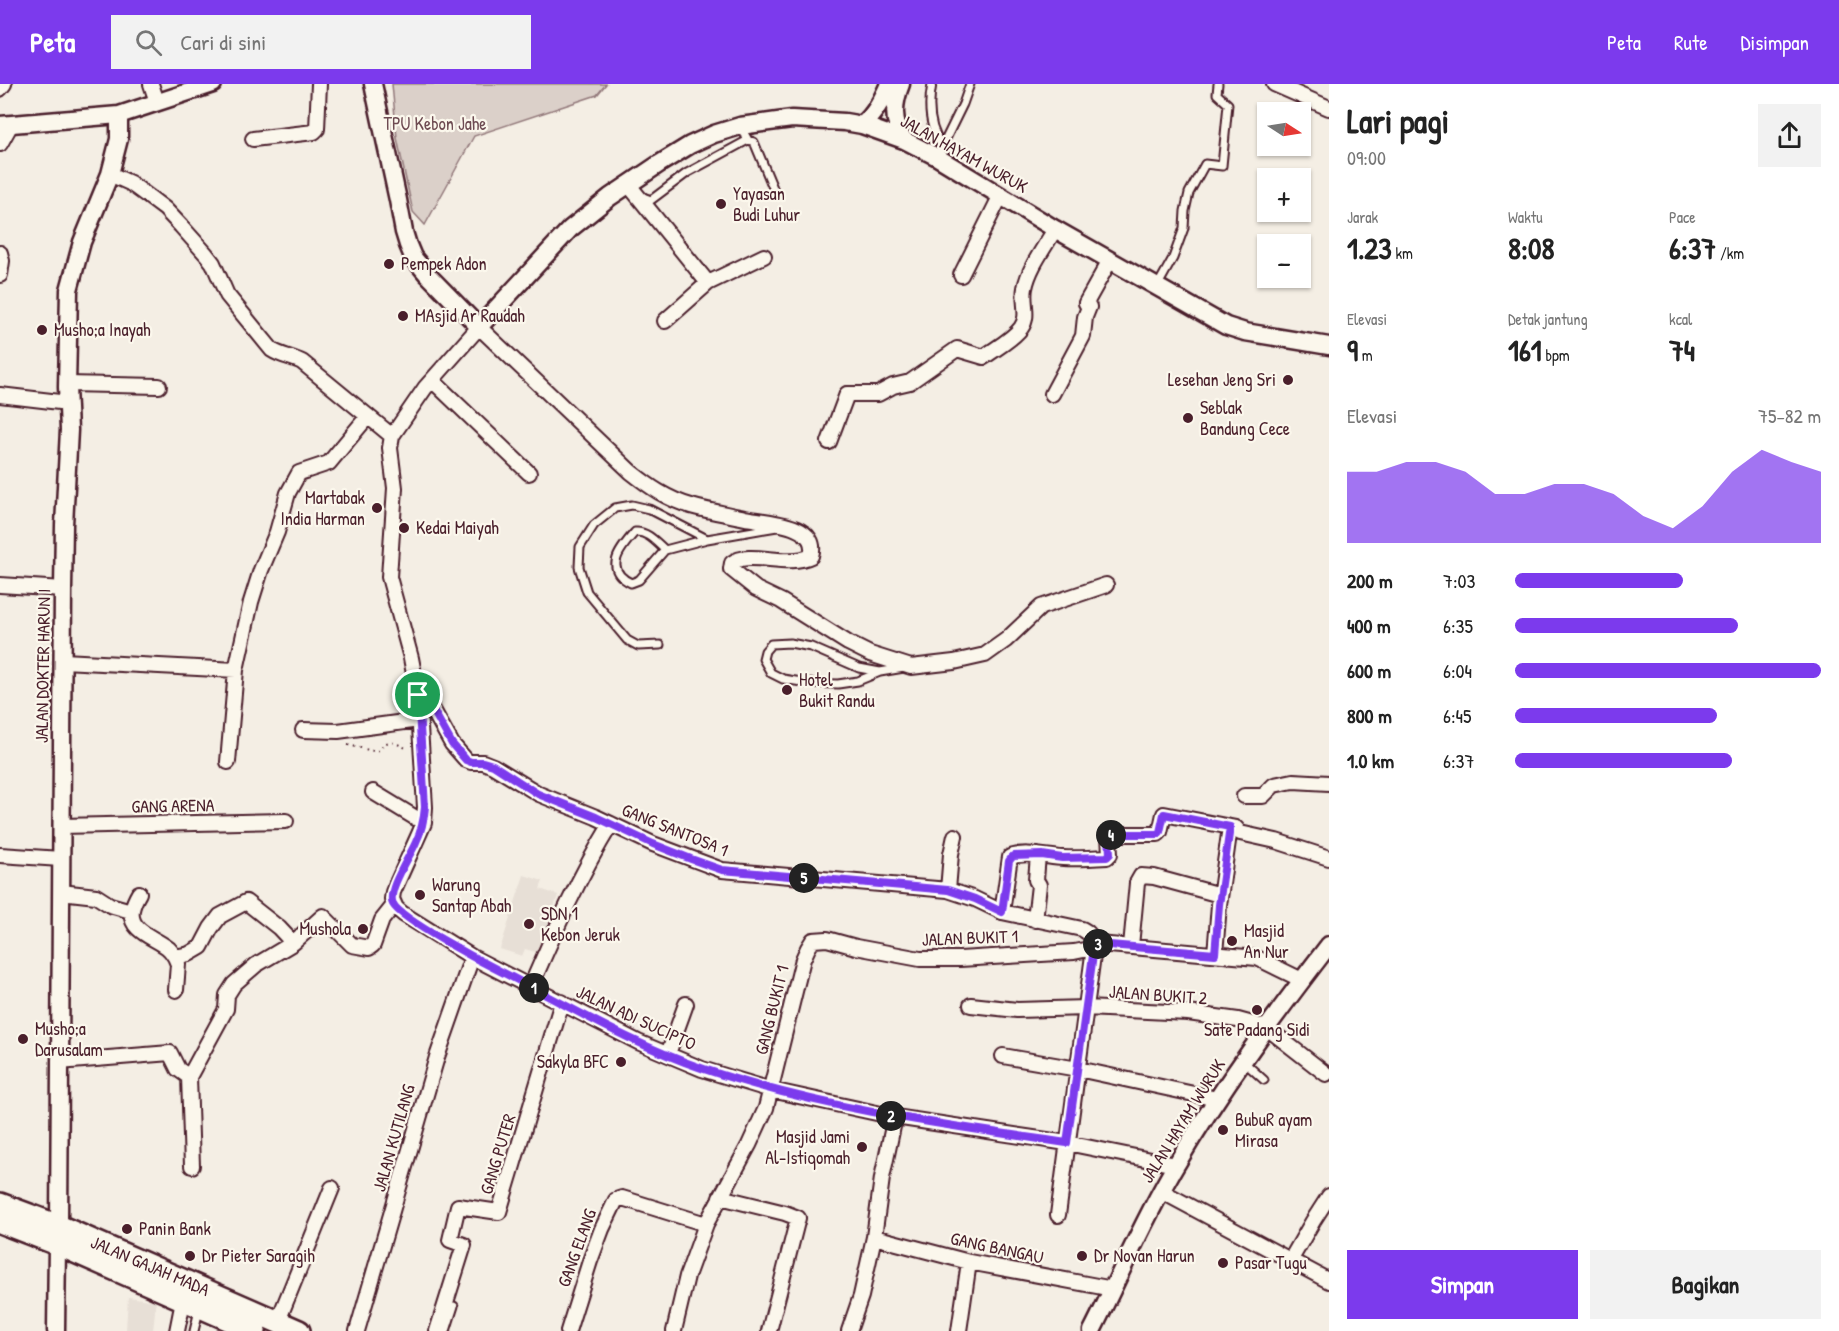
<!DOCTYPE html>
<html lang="id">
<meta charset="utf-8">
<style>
body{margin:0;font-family:"Patrick Hand",sans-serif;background:#f2f2f2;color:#222;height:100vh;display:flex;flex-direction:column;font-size:22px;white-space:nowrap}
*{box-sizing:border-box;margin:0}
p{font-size:20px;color:#767676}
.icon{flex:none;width:33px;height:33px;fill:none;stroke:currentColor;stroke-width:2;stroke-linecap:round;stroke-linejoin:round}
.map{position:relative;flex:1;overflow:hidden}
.side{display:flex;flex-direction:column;background:#fff;width:510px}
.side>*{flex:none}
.needle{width:39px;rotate:102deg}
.buttons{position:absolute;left:1257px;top:18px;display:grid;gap:12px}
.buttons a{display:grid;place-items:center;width:54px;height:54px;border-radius:0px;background:#fff;box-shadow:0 2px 4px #0004;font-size:30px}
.pin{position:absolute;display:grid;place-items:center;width:51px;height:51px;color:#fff;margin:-26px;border:3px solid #fff;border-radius:50%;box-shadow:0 2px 6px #0007}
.km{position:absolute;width:30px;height:30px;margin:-15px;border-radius:50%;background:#222;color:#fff;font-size:16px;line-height:30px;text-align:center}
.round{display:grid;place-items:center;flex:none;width:63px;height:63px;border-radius:0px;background:#f2f2f2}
.headline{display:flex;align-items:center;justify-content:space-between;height:102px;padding:0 18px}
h1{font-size:33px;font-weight:800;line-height:45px}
.metrics{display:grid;grid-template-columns:repeat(3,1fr);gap:9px;height:102px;padding:6px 18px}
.metrics div{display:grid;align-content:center}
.metrics b{font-size:30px;font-weight:800}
.metrics small{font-size:16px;font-weight:400}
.metrics p{font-size:16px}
.chart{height:168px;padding:12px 18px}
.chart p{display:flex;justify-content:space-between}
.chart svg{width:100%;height:108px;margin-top:6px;fill:#7c3aed;opacity:.7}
.button{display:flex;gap:12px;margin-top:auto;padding:12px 18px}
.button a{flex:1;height:69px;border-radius:0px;background:#7c3aed;color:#fff;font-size:24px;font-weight:800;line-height:69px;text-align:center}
.button a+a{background:#f2f2f2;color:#222}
ul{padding:0 18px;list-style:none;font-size:20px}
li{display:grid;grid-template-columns:96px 72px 1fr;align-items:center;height:45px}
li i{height:15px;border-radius:8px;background:#7c3aed}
header{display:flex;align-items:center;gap:36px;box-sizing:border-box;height:84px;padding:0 30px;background:#7c3aed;color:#fff}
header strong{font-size:28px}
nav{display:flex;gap:33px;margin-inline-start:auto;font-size:21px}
.search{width:420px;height:54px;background:#f2f2f2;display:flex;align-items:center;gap:15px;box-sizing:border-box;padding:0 21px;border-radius:0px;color:#767676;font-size:22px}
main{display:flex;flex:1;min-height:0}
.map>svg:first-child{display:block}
</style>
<header>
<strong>Peta</strong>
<div class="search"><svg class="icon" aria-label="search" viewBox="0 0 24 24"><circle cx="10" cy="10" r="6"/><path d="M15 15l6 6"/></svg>Cari di sini</div>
<nav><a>Peta</a><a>Rute</a><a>Disimpan</a></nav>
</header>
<main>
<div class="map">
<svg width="1329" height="1247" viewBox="0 0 1329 1247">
<rect width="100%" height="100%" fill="#f4eee4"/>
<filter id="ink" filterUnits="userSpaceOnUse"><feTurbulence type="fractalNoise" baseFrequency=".0167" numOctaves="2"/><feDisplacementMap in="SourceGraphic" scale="12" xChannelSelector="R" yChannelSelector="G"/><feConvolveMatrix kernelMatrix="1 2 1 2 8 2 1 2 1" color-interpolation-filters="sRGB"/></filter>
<g filter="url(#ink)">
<!-- built -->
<path fill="#e7dfd6" d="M524,791L543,797L540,805L558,811L539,869L525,865L522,872L500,865Z
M128,1213L156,1217L153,1247L126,1246Z"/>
<!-- green -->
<path fill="#dbd0c9" stroke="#92787a" stroke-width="1.5" d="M392,0H606L597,11L474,52L425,141L413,128L397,54Z"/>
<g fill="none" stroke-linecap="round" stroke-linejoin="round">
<defs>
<path id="service" d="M932,0C928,21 929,44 942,62
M741,44L748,56L754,58L776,111
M938,71L963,20L970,0
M643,113L651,116L687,89L748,56
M1158,201L1173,174L1184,144L1185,127L1189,109L1205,80L1222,82L1228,20L1217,10L1218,0
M665,466C656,458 647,447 635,448C621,464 602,485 631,499L639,496L665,466L707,455L777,443
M660,561L638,562L627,556L587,508L579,483L580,463L594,441L615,424L632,421L649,425L707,455
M880,588L859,584L811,563L790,559L771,560L765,567L763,575L771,589L783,595L808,599L838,600L858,597L880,588L904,584
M1244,978L1264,996
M194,1247L199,1226
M446,1247L454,1222"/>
<path id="minor" d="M151,0L157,18
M1274,0L1329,24
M0,5L4,0
M253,55L314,48L317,45L319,0
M0,60L10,42
M110,90L130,99L145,110L165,125L181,142L206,170L213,179L227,211L272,266C281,272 292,273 302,278L392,352
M628,100L708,199L764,172
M0,169L2,177L0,191
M961,191L1001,111
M665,237L708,199
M432,296L529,389
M67,300L159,302
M1052,310L1083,252L1085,233L1089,223L1086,219L1110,176
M0,311L68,319
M829,358L847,310H878L893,302L910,298L957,265L984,273C996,264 1012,256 1021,244C1030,232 1022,218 1025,204C1029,183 1045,163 1055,145
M0,501L63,505
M1106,501L1041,523L1006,556L985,571L954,578L911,583L870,570L848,559L781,517L756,505L731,485L732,479C750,466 787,484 811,472C821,439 765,438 745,434C727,430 708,427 691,422C667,415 650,403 631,388L479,243L425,304L392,352L390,364L395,404L389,493L411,574L418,611L425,723L424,739L393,808L392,815L396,824L403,830L472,873L638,958L702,985L771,1006L895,1033L1067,1059L1175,1081
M63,577L236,586
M418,611L428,617L452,660L466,676L471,678H483L493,682L539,710L596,733L653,760L722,786L948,806L975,815L1002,828L1082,845L1087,848L1098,860
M303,646L338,647L419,636
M228,678L236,586L251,518L261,486L277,448L288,409L299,389L329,379L368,332
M373,708L424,739
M1244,712H1263L1274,701L1293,697L1329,699
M61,742L286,737
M0,771L61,775
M948,806L951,770L955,752
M61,808L96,812L110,821L131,827
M139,809C136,814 133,821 132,826C128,848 157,854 169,865C171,867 173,870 175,873L189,870L201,863L211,844L220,832L246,818L279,844L293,859L323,832L352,861L369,864L373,861L382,836L394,821
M1002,828L1010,773C1026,767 1046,773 1063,774C1077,775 1092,774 1107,773L1110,770L1109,751L1111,750H1158L1160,748L1164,730L1236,744L1240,749L1276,757L1329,774
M1035,836L1039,801L1036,796L1038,771
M1098,860L1257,874L1302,896
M1131,862L1137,799L1141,792L1154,793L1220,811
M1215,870L1219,821L1230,743
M175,873L178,880L176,906
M531,902C555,847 579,792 611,740
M971,921L1017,926L1086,924L1188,929L1238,936L1267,944L1326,990
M668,970L686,920
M1003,972L1078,985L1217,1015
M59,978L170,969L178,985L189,993L192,1082
M189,993L226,925L227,911L234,900L256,881L293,859
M1161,1107L1329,1197
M720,1113L785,1129L798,1134L769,1247
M1058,1131L1094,864L1098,860
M874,1153L969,1178L1113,1205
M1290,1177L1313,1137L1329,1112
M278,1237L332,1104
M177,1247L183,1217
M357,1247L437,973L472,873
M437,1247L464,1161L450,1156L458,1122L499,1128L562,918
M568,1247L590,1177L602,1145L616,1116L622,1114L706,1140
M674,1247L687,1192L706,1140L749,1061L766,1024L803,875L808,864L813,856L827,855L856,863L920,875H960L1074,868L1094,864
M849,1247L861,1212L874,1153L882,1094L895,1033
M959,1247L969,1178"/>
<path id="tertiary" d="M373,0L398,116L404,148L408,161L413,173L427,190L479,243L570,145L610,113L659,80L690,61L714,50L740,42L792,35L845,38L862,41L904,56L937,73L1055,145L1226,242L1245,248L1329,262
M901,0C893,20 892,38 904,56
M0,41L119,31L213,0
M862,41C875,30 882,16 889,0
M59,1142L63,505L64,441L69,346L67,303L69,206L82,158L110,90L119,55V31
M56,1247L57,1160
M1092,1247C1120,1192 1144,1134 1176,1081C1221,1004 1275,931 1329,861"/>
<path id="primary" d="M0,1120L59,1142L299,1247
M0,1138L57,1160L255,1247"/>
</defs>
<!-- service casing -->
<use href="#service" stroke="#4a1f2b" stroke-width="11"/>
<!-- minor casing -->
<use href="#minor" stroke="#4a1f2b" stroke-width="18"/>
<!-- tertiary casing -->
<use href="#tertiary" stroke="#4a1f2b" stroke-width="21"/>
<!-- primary casing -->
<use href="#primary" stroke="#4a1f2b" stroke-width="26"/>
<!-- path -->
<path stroke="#4a1f2b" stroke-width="2" stroke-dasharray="1.5 4.5" stroke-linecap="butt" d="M348,661C354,662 374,668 377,667C381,665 381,662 385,660C391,655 401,662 408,665"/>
<!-- service -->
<use href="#service" stroke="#fbf7ec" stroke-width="7"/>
<!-- minor -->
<use href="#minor" stroke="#fbf7ec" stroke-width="14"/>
<!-- tertiary -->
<use href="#tertiary" stroke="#fbf7ec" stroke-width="16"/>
<!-- primary -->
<use href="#primary" stroke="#fbf7ec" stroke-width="21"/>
</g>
</g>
<g fill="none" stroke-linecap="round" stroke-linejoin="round" filter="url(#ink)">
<defs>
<path id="route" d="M418,611L428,617L452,660L466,676L471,678H483L493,681L538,710L596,733L653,760L691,775L722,786L948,806L975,815L1002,828L1009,777L1013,772L1042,771L1062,774L1107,773L1110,770L1109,752L1112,750H1158L1160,748L1164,730L1230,743L1219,821L1215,870L1098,860L1094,864L1067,1059C945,1041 822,1025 704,985C633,961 567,921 500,887C480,877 402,836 393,820C386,807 411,771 416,758C422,746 424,735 425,723Z"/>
</defs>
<!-- route casing -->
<use href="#route" stroke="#fff" stroke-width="12"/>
<!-- route -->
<use href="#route" stroke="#7c3aed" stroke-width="8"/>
</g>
<!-- markers -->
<g fill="#4a1f2b" stroke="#fbf7ec" stroke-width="2">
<circle cx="721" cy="120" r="6"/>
<circle cx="389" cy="180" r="6"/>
<circle cx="403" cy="232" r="6"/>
<circle cx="42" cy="246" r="6"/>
<circle cx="1288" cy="296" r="6"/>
<circle cx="1188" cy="334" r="6"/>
<circle cx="377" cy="424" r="6"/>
<circle cx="404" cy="444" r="6"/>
<circle cx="787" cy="606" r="6"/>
<circle cx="420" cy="811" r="6"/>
<circle cx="529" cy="840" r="6"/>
<circle cx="363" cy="845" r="6"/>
<circle cx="1232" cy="857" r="6"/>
<circle cx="1257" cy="926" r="6"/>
<circle cx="23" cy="955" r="6"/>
<circle cx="621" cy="978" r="6"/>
<circle cx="1223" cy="1046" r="6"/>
<circle cx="862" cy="1063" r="6"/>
<circle cx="127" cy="1145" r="6"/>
<circle cx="190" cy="1172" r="6"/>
<circle cx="1082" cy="1172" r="6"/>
<circle cx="1223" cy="1179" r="6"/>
</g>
<g text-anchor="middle" stroke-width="4.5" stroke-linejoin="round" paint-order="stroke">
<!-- park labels -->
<g font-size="18" fill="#6e4b52" stroke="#fbf7ec">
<text x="435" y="46">TPU Kebon Jahe</text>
</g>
<!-- street labels -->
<g font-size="18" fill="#4a1f2b" stroke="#fbf7ec">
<text transform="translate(964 70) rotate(29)" y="6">JALAN HAYAM WURUK</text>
<text transform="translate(43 582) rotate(-89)" y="6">JALAN DOKTER HARUN I</text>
<text transform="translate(173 722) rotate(-1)" y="6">GANG ARENA</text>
<text transform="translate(675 746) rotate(22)" y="6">GANG SANTOSA 1</text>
<text transform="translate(970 854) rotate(-2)" y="6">JALAN BUKIT 1</text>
<text transform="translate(1158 911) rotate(4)" y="6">JALAN BUKIT 2</text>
<text transform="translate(772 926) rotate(-76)" y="6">GANG BUKIT 1</text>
<text transform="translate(636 934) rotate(25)" y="6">JALAN ADI SUCIPTO</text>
<text transform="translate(1183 1037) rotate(-58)" y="6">JALAN HAYAM WURUK</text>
<text transform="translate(394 1054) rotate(-74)" y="6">JALAN KUTILANG</text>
<text transform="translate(498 1070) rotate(-73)" y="6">GANG PUTER</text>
<text transform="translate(577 1164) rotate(-70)" y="6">GANG ELANG</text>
<text transform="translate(997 1164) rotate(12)" y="6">GANG BANGAU</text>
<text transform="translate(150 1182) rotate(23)" y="6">JALAN GAJAH MADA</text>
</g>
<!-- poi labels -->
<g font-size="18" fill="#4a1f2b" stroke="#fbf7ec" text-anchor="start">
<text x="733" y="116">Yayasan<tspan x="733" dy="21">Budi Luhur</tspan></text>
<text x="401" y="186">Pempek Adon</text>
<text x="415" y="238">MAsjid Ar Raudah</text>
<text x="54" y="252">Musho;a Inayah</text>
<text x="1276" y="302" text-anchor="end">Lesehan Jeng Sri</text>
<text x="1200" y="330">Seblak<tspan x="1200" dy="21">Bandung Cece</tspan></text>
<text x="365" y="420" text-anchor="end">Martabak<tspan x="365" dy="21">India Harman</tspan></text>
<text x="416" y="450">Kedai Maiyah</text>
<text x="799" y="602">Hotel<tspan x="799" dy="21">Bukit Randu</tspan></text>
<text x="432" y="807">Warung<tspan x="432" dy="21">Santap Abah</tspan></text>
<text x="541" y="836">SDN 1<tspan x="541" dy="21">Kebon Jeruk</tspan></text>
<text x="351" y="851" text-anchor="end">Mushola</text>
<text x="1244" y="853">Masjid<tspan x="1244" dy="21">An Nur</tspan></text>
<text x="35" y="951">Musho;a<tspan x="35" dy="21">Darusalam</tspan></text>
<text x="1257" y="952" text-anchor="middle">Sate Padang Sidi</text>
<text x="609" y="984" text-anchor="end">Sakyla BFC</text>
<text x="1235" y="1042">BubuR ayam<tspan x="1235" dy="21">Mirasa</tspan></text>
<text x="850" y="1059" text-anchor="end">Masjid Jami<tspan x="850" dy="21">Al-Istiqomah</tspan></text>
<text x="139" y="1151">Panin Bank</text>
<text x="202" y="1178">Dr Pieter Saragih</text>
<text x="1094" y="1178">Dr Novan Harun</text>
<text x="1235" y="1185">Pasar Tugu</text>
</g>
</g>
</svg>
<div class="buttons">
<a><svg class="needle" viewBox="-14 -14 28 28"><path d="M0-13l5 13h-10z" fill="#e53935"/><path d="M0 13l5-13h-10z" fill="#767676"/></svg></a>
<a>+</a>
<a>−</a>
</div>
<div class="pin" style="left:418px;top:611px;background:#1e9e55"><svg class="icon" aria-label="arrive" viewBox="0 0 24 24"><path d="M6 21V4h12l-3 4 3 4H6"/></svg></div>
<b class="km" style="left:534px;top:904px">1</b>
<b class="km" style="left:891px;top:1032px">2</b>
<b class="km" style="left:1098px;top:860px">3</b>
<b class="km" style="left:1111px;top:751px">4</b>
<b class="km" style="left:804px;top:794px">5</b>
</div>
<section class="side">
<div class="headline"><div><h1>Lari pagi</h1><p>09:00</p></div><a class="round"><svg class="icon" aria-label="share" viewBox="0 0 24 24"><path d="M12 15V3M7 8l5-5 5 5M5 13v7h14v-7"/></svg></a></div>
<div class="metrics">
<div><p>Jarak</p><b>1.23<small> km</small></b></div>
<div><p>Waktu</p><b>8:08</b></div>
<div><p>Pace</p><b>6:37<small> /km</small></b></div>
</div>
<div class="metrics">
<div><p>Elevasi</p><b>9<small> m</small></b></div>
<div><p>Detak jantung</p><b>161<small> bpm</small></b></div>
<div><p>kcal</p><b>74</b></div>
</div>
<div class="chart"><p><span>Elevasi</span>75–82 m</p>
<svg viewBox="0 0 160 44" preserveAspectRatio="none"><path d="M0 44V15L10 15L20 11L30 11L40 15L50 24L60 24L70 20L80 20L90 24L100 33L110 38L120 29L130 15L140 6L150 11L160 15V44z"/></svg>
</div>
<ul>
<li><b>200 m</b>7:03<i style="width:55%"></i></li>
<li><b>400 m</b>6:35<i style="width:73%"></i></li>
<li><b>600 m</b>6:04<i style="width:100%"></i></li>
<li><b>800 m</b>6:45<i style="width:66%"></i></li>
<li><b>1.0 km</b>6:37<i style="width:71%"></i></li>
</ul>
<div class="button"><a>Simpan</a><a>Bagikan</a></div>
</section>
</main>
